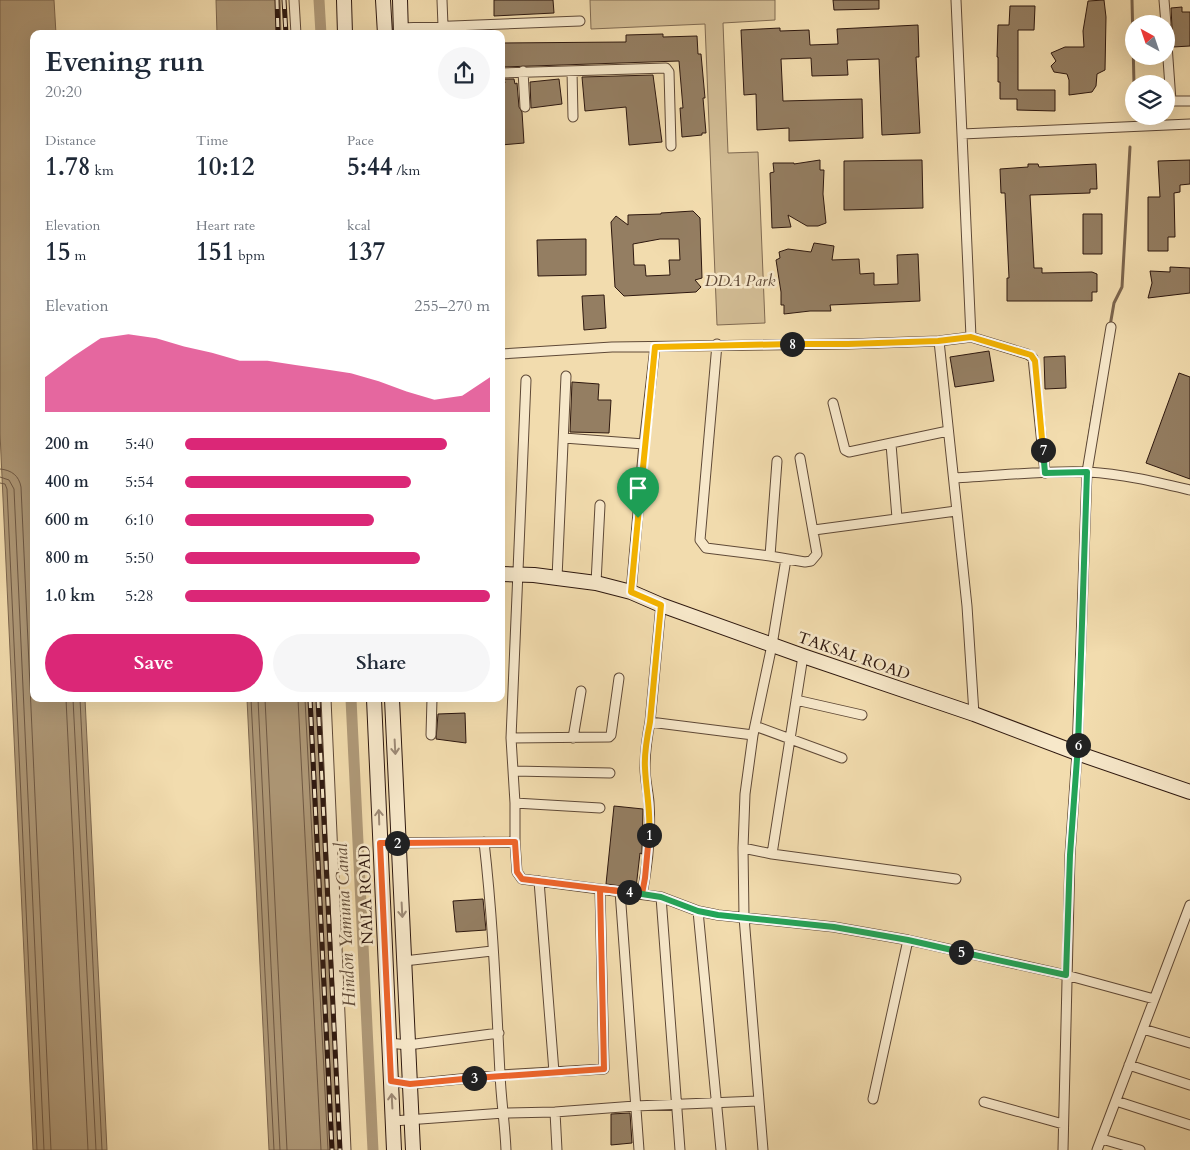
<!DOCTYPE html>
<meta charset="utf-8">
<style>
body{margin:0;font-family:Cardo,serif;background:#f6f6f7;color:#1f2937;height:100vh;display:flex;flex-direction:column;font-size:19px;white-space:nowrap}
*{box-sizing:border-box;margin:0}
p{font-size:16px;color:#747a83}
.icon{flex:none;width:28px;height:28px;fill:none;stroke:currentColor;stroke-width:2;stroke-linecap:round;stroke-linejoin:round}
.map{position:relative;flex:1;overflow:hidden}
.panel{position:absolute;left:30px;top:30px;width:475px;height:672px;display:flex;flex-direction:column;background:#fff;border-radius:10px;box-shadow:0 5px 20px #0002}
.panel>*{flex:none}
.needle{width:32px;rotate:320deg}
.fabs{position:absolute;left:1125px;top:15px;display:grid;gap:10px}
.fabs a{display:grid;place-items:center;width:50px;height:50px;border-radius:50%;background:#fff;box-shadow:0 5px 20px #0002;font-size:25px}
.pin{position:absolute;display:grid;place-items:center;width:42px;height:42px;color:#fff;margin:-51px -21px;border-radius:50% 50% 50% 0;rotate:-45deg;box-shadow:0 0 5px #0007}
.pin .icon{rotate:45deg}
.km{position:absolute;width:25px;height:25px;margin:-12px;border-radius:50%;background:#222;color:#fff;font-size:14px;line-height:25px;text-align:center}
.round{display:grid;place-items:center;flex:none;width:52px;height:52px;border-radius:26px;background:#f6f6f7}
.head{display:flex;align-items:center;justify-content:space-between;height:85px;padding:0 15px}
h1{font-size:28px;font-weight:700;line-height:38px}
.metrics{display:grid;grid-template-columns:repeat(3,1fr);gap:8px;height:85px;padding:5px 15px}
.metrics div{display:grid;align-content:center}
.metrics b{font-size:25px;font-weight:700}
.metrics small{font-size:14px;font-weight:400}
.metrics p{font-size:14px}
.chart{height:140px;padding:10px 15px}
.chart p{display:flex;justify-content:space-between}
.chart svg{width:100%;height:90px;margin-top:5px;fill:#db2777;opacity:.7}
.primary-button{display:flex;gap:10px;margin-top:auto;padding:10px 15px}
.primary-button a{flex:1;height:58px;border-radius:30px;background:#db2777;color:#fff;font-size:20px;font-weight:700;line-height:58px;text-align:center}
.primary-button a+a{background:#f6f6f7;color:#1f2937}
ul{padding:0 15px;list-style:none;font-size:16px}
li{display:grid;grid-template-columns:80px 60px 1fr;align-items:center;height:38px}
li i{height:12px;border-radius:6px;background:#db2777}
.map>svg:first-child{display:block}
</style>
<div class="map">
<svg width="1190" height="1150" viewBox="0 0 1190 1150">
<rect width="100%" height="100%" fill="#f2dcae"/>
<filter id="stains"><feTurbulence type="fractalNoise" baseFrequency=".004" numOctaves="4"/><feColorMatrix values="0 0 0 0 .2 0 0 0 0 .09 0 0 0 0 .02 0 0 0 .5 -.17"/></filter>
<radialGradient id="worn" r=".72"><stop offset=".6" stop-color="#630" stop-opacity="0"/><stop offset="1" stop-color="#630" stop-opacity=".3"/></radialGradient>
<!-- green -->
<path fill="#d1bb93" stroke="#806a51" d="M590,0H775V20L723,23L728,153L758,152L765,323L717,325L705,24L591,29Z"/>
<!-- water -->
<path fill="#af9978" stroke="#7b654e" d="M0,0H54L56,34H34V699H85L107,1150H33L0,433Z
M216,0H280L281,34H217Z
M247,699H317L339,1150H269Z"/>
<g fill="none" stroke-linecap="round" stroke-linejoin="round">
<!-- shore -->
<path stroke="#6e5844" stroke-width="1" d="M0,469C12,470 19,476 21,487L51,1150
M0,477L9,480L14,489L44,1150
M0,483L5,484L7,489L37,1150
M66,699L88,1150
M73,699L96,1150
M80,699L102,1150
M251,699L274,1150
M258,699L280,1150
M265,699L287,1150
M298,699L321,1150
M305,699L328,1150
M312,699L334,1150"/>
<!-- stream -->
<path stroke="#7b654e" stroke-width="3" d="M1132,0L1134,84
M1110,326L1114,303L1122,287L1130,147
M1088,444L1094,406"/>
<!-- canal -->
<path stroke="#af9978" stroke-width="11" d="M319,0L321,34
M351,699L373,1150"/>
</g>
<!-- building -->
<path fill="#947e62" stroke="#2e180f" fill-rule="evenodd" d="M494,0H553L554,13L494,16Z
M833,0H879V9L834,10Z
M1104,0L1106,17L1105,70L1097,74L1096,86L1092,92L1069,95V80L1067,74L1054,72L1051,66L1056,61L1051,53L1065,47H1084L1083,31L1088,1Z
M1010,6H1035L1034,30H1018V90H1055V111L1017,110V99H1000V82H998V57H997L998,25H1009Z
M1182,7V12H1190V46L1173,47L1171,8Z
M918,25L919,57H916L920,133L882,135L879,59L847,60L848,75L812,76L811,58L781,59L783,101L862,99L863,138L789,141V128L757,130L756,94L744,95L741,30L780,28V31L809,30L810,45L838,44L837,29Z
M663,34V37L697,36L698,54H701L705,98H703L706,133H702V135L682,137L680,108H683L679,61L503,67L501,65V43L626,42V35Z
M653,75L662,142L629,145L626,107L585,111L582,77Z
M504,79H514L515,84L517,83L519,107L522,112L524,143L501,145V83H505Z
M559,79L562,104L531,108L530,82Z
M820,160V170H824L823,194L826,223L818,226H807L788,215L791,227L772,228L770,173L774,172L773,163H794V164Z
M922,160L923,208L844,210V161Z
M1190,160V184L1180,185V192L1174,193L1175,237H1168V251H1148V197H1160L1158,161Z
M1028,164H1038L1039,167L1096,164L1097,189H1090V193L1030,195L1034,268H1042V273L1092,272L1097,274V292H1092V301H1007V278H1009L1005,193H1001L1000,169L1028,167Z
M693,211L700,218L702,278L695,280L701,287L696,292L624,296L615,287L611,222L616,216L628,225V215L661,214V213ZM660,239H679L680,260H669L670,275L646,276L645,265H634L633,244Z
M1083,214H1102V254H1083Z
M586,239V275L538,276L537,240Z
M814,243L834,246L832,260L859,259L860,274L874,273V285L898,284L897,255L918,254L920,301L830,305L831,311H810L784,314V305H781V292L776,260L780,258L779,252L788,249L811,252Z
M1170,267L1190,268V293L1148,298L1152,283L1150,271L1170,272Z
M604,295L606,328L584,330L582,296Z
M989,351L994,381L955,387L950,357Z
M1065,356L1066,388L1045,389L1044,357Z
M1179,373L1190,377V479L1146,463Z
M572,382L599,384L598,400H611L609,433L570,432Z
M465,713L466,743L436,739L438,714Z
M614,806L643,809L642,848V854L640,853L636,888L606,884Z
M483,899L486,930L456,932L453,901Z
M630,1113L632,1143L611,1145V1114Z"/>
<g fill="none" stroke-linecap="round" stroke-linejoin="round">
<defs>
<path id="street" d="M294,0L296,34
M442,0L443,26
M1164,0L1166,24
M401,28L580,21
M1166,31L1171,101H1190
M523,71L525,107
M572,71L573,117
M501,73L666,68L669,72L671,146
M962,134L1190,124
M971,337L1027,354L1033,358L1045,473
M939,341L967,606L974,714
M717,344L700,540L706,548L770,556L777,461
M501,354L612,347L848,344L939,341L971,337L956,0
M833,403L845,450L849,452L948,431
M564,438L644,444
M891,444L897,518
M954,478C999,476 1044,470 1088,472C1123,474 1156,482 1190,490
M814,530L956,511
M770,556L805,562L811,561L817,554L800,458
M557,578L566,376
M596,583L600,505
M631,592L644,444L655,347
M803,656L772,854L956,879
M326,699L346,1150
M796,700L862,715
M650,722L753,735
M755,726L842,758
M431,735L432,699
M511,738L609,737L611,735L619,678
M573,738L581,691
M514,771L610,773
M515,803L600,808
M484,842C493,919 496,997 500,1074C501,1099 505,1125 506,1150
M515,842V803L511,738L526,380
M380,843L515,842L517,872L522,879L661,897L698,911L718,915L834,927L908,940L1066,975L1154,999
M743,848L745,794L753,735L772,645L786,559
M539,881L554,1072
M620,891L639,1150
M642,894C648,864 651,833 649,802C648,791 645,779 645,768C645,752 647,737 650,722L661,605
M661,897L680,1150
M698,911L721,1150
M404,961L492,951
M1143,1029L1190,1043
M389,1043L408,1045L499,1033
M1129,1065L1190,1085
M391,1081L410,1084L500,1075L604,1069L600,889
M873,1099L908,940
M1116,1101L1190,1125
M984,1102L1063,1124
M555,1112L557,1150
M393,1121L504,1113L555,1112L635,1106L758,1101
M1102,1139L1140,1150
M763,1150L744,917L743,848L772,854
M1063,1150L1070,855L1077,753L1087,472L1111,327
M1097,1150L1190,905"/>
<path id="secondary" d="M344,0L345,34
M383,0L385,34
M400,0L401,34
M501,574L534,575L596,583L631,592L661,605L803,656L974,714L1077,753L1190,792
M374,699L394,1150
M392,699L413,1150"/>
</defs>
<!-- street casing -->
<use href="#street" stroke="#5f4937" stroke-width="11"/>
<!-- secondary casing -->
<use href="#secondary" stroke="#2e180f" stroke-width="16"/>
<!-- street -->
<use href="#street" stroke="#f7e8ca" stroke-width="9"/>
<!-- secondary -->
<use href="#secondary" stroke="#f7e8ca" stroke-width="14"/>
<defs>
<path id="rail" d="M277,0L278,34
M284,0L286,34
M310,699L332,1150
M318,699L340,1150"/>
</defs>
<!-- rail casing -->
<use href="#rail" stroke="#2e180f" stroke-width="5"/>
<!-- rail -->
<use href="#rail" stroke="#f7e8ca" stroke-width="3" stroke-dasharray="9" stroke-linecap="butt"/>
</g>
<!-- one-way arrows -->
<defs><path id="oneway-shaft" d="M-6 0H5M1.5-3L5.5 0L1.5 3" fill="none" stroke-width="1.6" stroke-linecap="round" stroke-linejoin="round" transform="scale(1.25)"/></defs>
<g stroke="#9d8a76">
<use href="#oneway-shaft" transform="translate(395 747) rotate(87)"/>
<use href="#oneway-shaft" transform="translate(379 817) rotate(-92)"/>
<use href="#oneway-shaft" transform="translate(402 910) rotate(87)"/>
<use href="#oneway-shaft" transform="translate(392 1101) rotate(-93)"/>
</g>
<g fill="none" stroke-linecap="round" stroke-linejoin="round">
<defs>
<path id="split-1" d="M638,518L631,592L661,605L650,722C647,737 644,753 645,768C646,791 651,812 649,835"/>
<path id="split-2" d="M397,843L515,842L517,872L522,879L642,894L645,878L649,835"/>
<path id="split-3" d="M397,843H380L391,1081L410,1084L474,1078"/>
<path id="split-4" d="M474,1078L604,1069L600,889L629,892"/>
<path id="split-5" d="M629,892L661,897L698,911L718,915L834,927L908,940L961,952"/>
<path id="split-6" d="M961,952L1066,975L1070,855L1078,745"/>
<path id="split-7" d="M1043,450L1045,473L1087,472L1078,745"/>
<path id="split-8" d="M792,344H848L938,341L971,337L1031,355L1035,361L1043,450"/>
<path id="split-9" d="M638,518L655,347L792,344"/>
</defs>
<!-- split-1 casing -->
<use href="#split-1" stroke="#fff" stroke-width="10"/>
<!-- split-2 casing -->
<use href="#split-2" stroke="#fff" stroke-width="10"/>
<!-- split-3 casing -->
<use href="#split-3" stroke="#fff" stroke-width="10"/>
<!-- split-4 casing -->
<use href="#split-4" stroke="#fff" stroke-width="10"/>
<!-- split-5 casing -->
<use href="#split-5" stroke="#fff" stroke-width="10"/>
<!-- split-6 casing -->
<use href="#split-6" stroke="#fff" stroke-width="10"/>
<!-- split-7 casing -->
<use href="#split-7" stroke="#fff" stroke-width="10"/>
<!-- split-8 casing -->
<use href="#split-8" stroke="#fff" stroke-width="10"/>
<!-- split-9 casing -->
<use href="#split-9" stroke="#fff" stroke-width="10"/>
<!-- split-1 -->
<use href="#split-1" stroke="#f5b400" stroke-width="6"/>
<!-- split-2 -->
<use href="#split-2" stroke="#f0652b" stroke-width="6"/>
<!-- split-3 -->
<use href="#split-3" stroke="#f0652b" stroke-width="6"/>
<!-- split-4 -->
<use href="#split-4" stroke="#f0652b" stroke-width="6"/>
<!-- split-5 -->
<use href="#split-5" stroke="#22a559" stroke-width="6"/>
<!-- split-6 -->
<use href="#split-6" stroke="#22a559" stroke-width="6"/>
<!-- split-7 -->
<use href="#split-7" stroke="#22a559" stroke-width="6"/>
<!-- split-8 -->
<use href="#split-8" stroke="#f5b400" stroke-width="6"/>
<!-- split-9 -->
<use href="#split-9" stroke="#f5b400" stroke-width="6"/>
</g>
<g text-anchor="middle" stroke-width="5" stroke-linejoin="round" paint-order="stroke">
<!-- park labels -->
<g font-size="16" font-style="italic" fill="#5f4937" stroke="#f7e8ca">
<text x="740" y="286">DDA Park</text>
</g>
<!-- street labels -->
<g font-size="16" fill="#2e180f" stroke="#f7e8ca">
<text transform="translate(854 655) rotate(19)" y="6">TAKSAL ROAD</text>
<text transform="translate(365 895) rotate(-92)" y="6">NALA ROAD</text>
</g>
<!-- water labels -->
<g font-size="18" font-style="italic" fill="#624c39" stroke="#f7e8ca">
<text transform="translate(345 925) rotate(-93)" y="6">Hindon Yamuna Canal</text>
</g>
</g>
<rect width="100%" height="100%" filter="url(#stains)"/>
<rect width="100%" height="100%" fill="url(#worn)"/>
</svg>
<div class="fabs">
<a><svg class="needle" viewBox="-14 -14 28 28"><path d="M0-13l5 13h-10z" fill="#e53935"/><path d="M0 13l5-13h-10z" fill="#747a83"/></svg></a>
<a><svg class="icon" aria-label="layers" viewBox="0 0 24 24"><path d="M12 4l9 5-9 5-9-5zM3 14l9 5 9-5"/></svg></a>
</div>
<div class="pin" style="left:638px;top:518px;background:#1e9e55"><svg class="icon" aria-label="arrive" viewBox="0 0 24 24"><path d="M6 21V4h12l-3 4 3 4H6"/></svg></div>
<b class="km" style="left:649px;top:835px">1</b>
<b class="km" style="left:397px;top:843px">2</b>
<b class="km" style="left:474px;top:1078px">3</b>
<b class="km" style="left:629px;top:892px">4</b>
<b class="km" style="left:961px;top:952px">5</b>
<b class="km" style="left:1078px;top:745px">6</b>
<b class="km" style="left:1043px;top:450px">7</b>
<b class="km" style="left:792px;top:344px">8</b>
<section class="panel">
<div class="head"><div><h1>Evening run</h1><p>20:20</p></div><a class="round"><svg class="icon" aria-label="share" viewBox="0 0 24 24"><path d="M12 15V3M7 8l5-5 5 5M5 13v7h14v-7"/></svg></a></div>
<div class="metrics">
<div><p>Distance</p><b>1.78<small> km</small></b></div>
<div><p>Time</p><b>10:12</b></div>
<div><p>Pace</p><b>5:44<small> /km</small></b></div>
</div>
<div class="metrics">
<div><p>Elevation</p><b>15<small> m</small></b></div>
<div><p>Heart rate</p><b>151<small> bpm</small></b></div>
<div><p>kcal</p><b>137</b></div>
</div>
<div class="chart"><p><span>Elevation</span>255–270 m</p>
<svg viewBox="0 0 160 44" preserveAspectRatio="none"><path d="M0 44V27L10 17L20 8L30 6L40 8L50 12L60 15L70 19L80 19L90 21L100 23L110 25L120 29L130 34L140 38L150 36L160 27V44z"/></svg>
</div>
<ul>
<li><b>200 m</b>5:40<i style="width:86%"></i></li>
<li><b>400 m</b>5:54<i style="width:74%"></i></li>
<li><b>600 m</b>6:10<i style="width:62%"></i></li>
<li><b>800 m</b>5:50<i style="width:77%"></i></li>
<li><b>1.0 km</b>5:28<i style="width:100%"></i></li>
</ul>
<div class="primary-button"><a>Save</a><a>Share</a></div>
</section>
</div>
